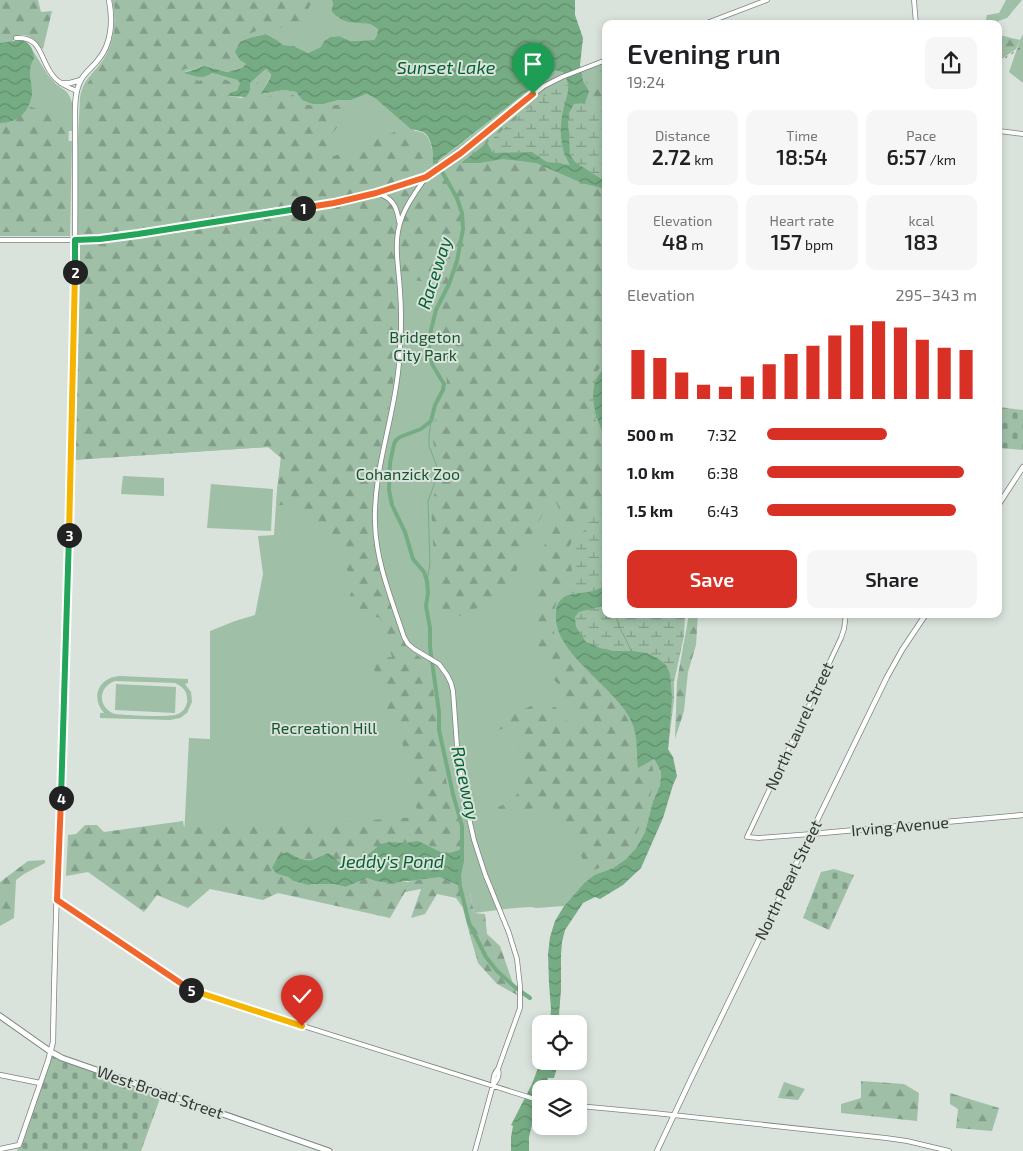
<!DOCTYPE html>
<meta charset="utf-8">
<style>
body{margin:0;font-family:"Exo 2",sans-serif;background:#f6f6f6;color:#202124;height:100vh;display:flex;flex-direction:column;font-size:19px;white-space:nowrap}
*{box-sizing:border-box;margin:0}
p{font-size:16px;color:#757577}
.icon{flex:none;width:28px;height:28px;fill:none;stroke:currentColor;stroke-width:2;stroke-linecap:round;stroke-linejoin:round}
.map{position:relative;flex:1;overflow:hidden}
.sheet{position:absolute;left:602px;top:20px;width:400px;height:598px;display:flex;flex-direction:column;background:#fff;border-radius:10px;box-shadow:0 2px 8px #0003}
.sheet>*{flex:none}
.controls{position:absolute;left:532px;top:1015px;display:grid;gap:10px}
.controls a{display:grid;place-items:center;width:55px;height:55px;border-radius:10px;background:#fff;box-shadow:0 2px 8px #0003;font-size:25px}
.pin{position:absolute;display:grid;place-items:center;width:42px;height:42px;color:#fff;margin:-51px -21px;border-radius:50% 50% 50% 0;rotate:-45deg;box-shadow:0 0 5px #0007}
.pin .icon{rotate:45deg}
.km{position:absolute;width:25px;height:25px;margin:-12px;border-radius:50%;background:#222;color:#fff;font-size:14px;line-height:25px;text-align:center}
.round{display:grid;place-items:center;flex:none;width:52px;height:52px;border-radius:10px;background:#f6f6f6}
.headline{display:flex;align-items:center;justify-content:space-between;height:85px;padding:0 25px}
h1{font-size:28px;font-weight:600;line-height:38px}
.stats{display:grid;grid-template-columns:repeat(3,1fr);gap:8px;height:85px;padding:5px 25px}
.stats div{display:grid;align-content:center;border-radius:10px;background:#f6f6f6;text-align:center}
.stats b{font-size:21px;font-weight:600}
.stats small{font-size:14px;font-weight:400}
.stats p{font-size:14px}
.chart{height:140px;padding:10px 25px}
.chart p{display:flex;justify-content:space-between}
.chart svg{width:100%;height:90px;margin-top:5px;stroke:#d93025;stroke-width:6}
.action{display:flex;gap:10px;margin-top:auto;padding:10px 25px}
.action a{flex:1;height:58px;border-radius:10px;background:#d93025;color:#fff;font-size:20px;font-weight:600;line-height:58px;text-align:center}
.action a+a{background:#f6f6f6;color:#202124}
ul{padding:0 25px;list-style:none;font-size:16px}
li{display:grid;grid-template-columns:80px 60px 1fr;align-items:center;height:38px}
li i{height:12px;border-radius:6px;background:#d93025}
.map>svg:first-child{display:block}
</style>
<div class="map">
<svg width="1023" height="1151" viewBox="0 0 1023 1151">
<defs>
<pattern id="forest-firs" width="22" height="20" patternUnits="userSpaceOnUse" patternTransform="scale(1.25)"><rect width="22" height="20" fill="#9fc0a7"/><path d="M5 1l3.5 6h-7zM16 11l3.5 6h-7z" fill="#829d89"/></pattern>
<pattern id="wetland-marsh" width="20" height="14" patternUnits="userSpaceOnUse" patternTransform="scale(1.25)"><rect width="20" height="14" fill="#9fc0a7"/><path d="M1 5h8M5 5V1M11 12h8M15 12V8" fill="none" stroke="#829d89"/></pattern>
<pattern id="cemetery-stones" width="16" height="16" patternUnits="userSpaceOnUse" patternTransform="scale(1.25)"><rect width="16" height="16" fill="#9fc0a7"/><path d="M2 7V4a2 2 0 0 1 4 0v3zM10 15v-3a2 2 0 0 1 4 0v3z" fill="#829d89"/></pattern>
<pattern id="water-waves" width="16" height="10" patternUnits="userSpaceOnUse" patternTransform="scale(1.25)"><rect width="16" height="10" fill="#76ac84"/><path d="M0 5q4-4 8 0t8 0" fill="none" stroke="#618d6d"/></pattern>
</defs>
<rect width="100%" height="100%" fill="#d9e3db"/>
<!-- green -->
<path fill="#9fc0a7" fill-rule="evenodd" d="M112,0H332L333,5L331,11L336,16L342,20L370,24L378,29L377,35L374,40L351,41L339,36L330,37L324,41L322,47L308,53L294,46L283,45L277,40L266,34L249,38L245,40L247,64L242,68L227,72L204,66L185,72L212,73L237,80L240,83L237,92L228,96L242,98L250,83L266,69L271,73C269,82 264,86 262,94L284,90L296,92L302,100L323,104L339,100H351L367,94L376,99L415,131C433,131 432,152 434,165L542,80L555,70L580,65L581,69L606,60V594L568,605L636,665L654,759L661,772L660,785L653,801L645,832L636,848L626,859L613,868L594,875L584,883L564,906L537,908L530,907L515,908L474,913L470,893L184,837L189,738L210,739V631L235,621L255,615L263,574L258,536L274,535L277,489L281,458L268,447L72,460L76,183L80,97C84,79 90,77 100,64C114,48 117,20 112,0Z
M0,25L28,29L11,42L27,43L30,46L48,75L56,84L67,92L70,97L73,106V131H63V141H72L70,236H0Z
M1023,34V83L1009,72L1020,40Z
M123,476L164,478V496L121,494Z
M211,484L273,489L271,531L207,528Z
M120,676L188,679V683L185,684L191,692L192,702L187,713L180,718L170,720L100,718V713H104C90,697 99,677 120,676ZM115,681L175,683C182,686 187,691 187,698C188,705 184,711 178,714C171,718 125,715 115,714C97,707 98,687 115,681Z
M116,684L176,687L175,713L115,710Z"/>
<!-- forest -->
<path fill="url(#forest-firs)" d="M0,0H38L41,12L52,11L43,49C38,47 39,44 35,41C26,31 12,36 0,37Z
M114,0H327L328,6L310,5L303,25L291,23L278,29H261L239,38L231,52L238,66L229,68L203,63L179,71L181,73L199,81L213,76L235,83L234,89H231L224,98L245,101L252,95L255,85L264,75L267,78L261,86L259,98L280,94L293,95L303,104L321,107L344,104L342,121L332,134L327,152L334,156L397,131L409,134L424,145L433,179L544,95L563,85V101L586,92L587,77L606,68V363L592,384L589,404L606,448V499L597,502L589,508L581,523L569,547L573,580L568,592L558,593L552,622L557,647L571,660L591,676L618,702L633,729L635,759L644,769L652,765L655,780L643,820L631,845L617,860L592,871L586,869L578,847L559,822L551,803L501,817L498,807L514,800L522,784L518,735L505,728L481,736C499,719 521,710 543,701L562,711L571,729L577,724L580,718L578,710L569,703L563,695L557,683L547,672L536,641L534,629L536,586L541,558L550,526L559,509L556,502L547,506L532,534L517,569L508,599L471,610L450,621L442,613L436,600L440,579L433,544L431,504L440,478L433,441L436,415L445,393L447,383L446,373L438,356V316L446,285L413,280L394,272L396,294L397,341L393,384L372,489L373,511V528L378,566L399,630L407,648L432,666L411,660L412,668L432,678L440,753L448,789L449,792L453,794L462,826L461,849C437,861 438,845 418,841C413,840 408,843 403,843C398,843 393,841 388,842C375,845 364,862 352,865C349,866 344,864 341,864L333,856L322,855C310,865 299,857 287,852L277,874L288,877L293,881L308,885L316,884H333L346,887L367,878L375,881L407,882L440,877L460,886L470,893L474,913L485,914L487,934L500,946L517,995L497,984L478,963L469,932L463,908L456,898L437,894L425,914L411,918L421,889L405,892L390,918L278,893L263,900L210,889L188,908L157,895L144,912L88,872L66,876L68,835L76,834L85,825H97L104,832L183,821L184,827L292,825L418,817L410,769L395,719L384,709L385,682L375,674L372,658L392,657L380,618L344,608L352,591L340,537L327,535C314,512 302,505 276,505L281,457L268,447L72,460L76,456L82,96C88,77 97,75 105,60C117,40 115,23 114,0Z
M1006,0H1022L1007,18L998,21L997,24H985L987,15L999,13Z
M999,35L1020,40L1016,49L999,61Z
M29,106L37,109L44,108L69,119L67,232H0V123L14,121Z
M689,614H698L696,645L688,672L684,711L675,739L677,681Z
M45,860V863L24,874L16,880L14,918L0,926V882L28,861Z
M861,1081L904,1084L919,1093L917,1121L841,1113V1104L861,1098Z
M784,1082L805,1089L798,1100L778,1098Z
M950,1093L999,1108L992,1131L956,1128L958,1109L950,1104Z"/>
<!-- wetland -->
<path fill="url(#wetland-marsh)" d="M585,78L583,104L606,105V182L575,162L569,166L547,162L532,152L493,153L487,143L538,100L558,88Z
M606,360V441L589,403L593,382L598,370Z
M606,506V614H685L684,636L674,682V700L668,749L644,765L639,761L638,729L559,607L561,598L571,595C577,576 576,568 572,549C576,543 580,538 583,532C588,521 594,509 606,506Z"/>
<!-- cemetery -->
<path fill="url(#cemetery-stones)" d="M999,407L1023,410V450L999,448Z
M834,869L854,875L829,930L803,918L821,872Z
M51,1052L162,1093L141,1151H17Z"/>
<!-- water -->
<path fill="url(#water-waves)" d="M332,0H575V15L583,38L580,65L583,81L589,91L585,103L574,104L569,113L568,121L570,155L575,162L606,182V189L582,183L536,163L503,159L479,163H461L487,143L493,153L532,152L547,162L570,165C560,149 559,130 563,111C566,95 573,88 563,72L555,70L542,80L433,165C433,154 433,134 420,131C417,130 414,130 411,129L376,99L367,94L351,100H339L323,104H313L302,100L296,92L284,90L261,94C264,87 270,81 271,74L266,69L250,83V90L246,97L227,96L232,92L237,91L240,83L237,80L212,73C201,80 195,76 184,73L204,66L227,72L242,68L246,64L240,60L235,52L240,42L249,38L266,34L277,40L283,45L294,46L308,53L321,47L324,41L330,37L339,36L351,41L374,40L377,35L378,29L370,24L349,22L342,20L336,16L331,11L333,5Z
M21,40C31,43 33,49 34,59C27,68 31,80 32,90C33,102 24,118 12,121C8,122 4,123 0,123V43Z
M606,366V437C596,421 589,398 596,379C599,374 603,370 606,366Z
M606,585V605L579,612L575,617L576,627L586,642L600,648L614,651H632L647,653L657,658L666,665L670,674L672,699L668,749L673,757L677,776L673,785L663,818L641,868L623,885L600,899L595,897L583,903L565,930L562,942L561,954V990L559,1014L560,1024H550L551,1008L549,984L548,954L550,937L555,921L564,906L584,883L594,875L613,868L626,859L636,848L645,832L653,801L660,785L661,772L654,759L638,768C636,748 639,733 628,715C611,685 553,651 556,615C556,610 556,605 560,601C567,592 579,594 588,592C595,591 601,588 606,585Z
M417,841C436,847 440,859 461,849C462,861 459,873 460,886L440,877L391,883L375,881L367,878L346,887L333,884H316L308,885L293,881L288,877L277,874L272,868L279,855L287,852C295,856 303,862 313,860C319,858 323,855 328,853L333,856L341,864L352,865L365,857L381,844L389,842L405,843Z
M541,1060V1061H559L554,1078H548L546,1085L543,1086L541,1089L529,1137V1151H511V1137L513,1126L511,1125L532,1084Z"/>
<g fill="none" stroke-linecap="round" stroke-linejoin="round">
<!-- stream -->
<path stroke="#76ac84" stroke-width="1" d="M427,581L430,564L428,501L438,474L436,464L429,446V436L431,421
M615,614L619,626L632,652"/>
<!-- canal -->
<path stroke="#76ac84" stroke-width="4" d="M437,163L457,198L462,213L463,229L457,261L449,284L436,310L431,330L429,347L432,364L444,384L443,390L435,405L431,421L421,429L400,437L396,440L394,444L390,463L389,490L392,505L405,532L413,559L424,572L427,581L428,593L426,606L430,628V647L439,712V730L453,794L462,826V861L459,875L460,886L469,923L486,957L497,971L516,988L530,998"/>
<defs>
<path id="tertiary" d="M914,0L916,24
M704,24L767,0
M16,38C43,36 39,60 54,77C60,84 69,88 77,91
M999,131L1023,134
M426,177C415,193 403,209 399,227C394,247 399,271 400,291C402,315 401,339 399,363C395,417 373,469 375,523C376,563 392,600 404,637L408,644L414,649L439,664L447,675L451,683L453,691L458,760L464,796L474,840L485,874L509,933L517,959L520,986V1008L498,1069C494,1072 493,1080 493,1085L475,1151
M376,193C392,197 397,206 399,222
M0,240H84L123,236L334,203L388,189L426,177L438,169L461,153L499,121L544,86L562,77L606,60
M811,834L759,838L747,837L841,638L844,629L846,614
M57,900L192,991L541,1101
M493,1085C497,1081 500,1075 498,1069
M579,1106L654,1113L886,1138L907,1141L949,1151"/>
<path id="secondary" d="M61,83H70L81,80
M811,834L1023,815
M0,1075L40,1083
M0,1149L19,1145L48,1061L53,1042C56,862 65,682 71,503C74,374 76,245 75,116C75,104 75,91 81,80C85,72 93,67 98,60C112,44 113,20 109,0"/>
<path id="primary" d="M999,504L1023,467
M657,1151L690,1081L887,677L902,650L926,614"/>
<path id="trunk" d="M0,1016L51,1052L62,1058L329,1151"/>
</defs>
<!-- tertiary casing -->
<use href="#tertiary" stroke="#7c847e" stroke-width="5.5"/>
<!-- secondary casing -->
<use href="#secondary" stroke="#7c847e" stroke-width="6"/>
<!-- primary casing -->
<use href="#primary" stroke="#7c847e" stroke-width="6"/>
<!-- trunk casing -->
<use href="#trunk" stroke="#7c847e" stroke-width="7"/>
<!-- tertiary -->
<use href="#tertiary" stroke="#fff" stroke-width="4"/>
<!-- secondary -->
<use href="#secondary" stroke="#fff" stroke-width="4.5"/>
<!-- primary -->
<use href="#primary" stroke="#fff" stroke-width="4.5"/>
<!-- trunk -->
<use href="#trunk" stroke="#fff" stroke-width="5"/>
<!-- rail -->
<path stroke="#666c67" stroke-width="1" stroke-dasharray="2.5 5" stroke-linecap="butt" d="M999,62L1023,46"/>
</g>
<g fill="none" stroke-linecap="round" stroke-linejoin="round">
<defs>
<path id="split-1" d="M303,208L334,203L376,193L426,177L461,153L533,94"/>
<path id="split-2" d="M75,272V240L100,239L138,234L303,208"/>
<path id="split-3" d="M69,535L75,272"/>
<path id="split-4" d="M61,798L69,535"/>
<path id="split-5" d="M61,798L57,900L191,990"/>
<path id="split-6" d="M191,990L302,1026"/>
</defs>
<!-- split-1 casing -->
<use href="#split-1" stroke="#fff" stroke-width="10"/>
<!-- split-2 casing -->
<use href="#split-2" stroke="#fff" stroke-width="10"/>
<!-- split-3 casing -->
<use href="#split-3" stroke="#fff" stroke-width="10"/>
<!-- split-4 casing -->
<use href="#split-4" stroke="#fff" stroke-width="10"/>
<!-- split-5 casing -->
<use href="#split-5" stroke="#fff" stroke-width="10"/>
<!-- split-6 casing -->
<use href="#split-6" stroke="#fff" stroke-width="10"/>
<!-- split-1 -->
<use href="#split-1" stroke="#f0652b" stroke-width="6"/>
<!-- split-2 -->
<use href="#split-2" stroke="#22a559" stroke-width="6"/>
<!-- split-3 -->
<use href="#split-3" stroke="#f5b400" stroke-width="6"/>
<!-- split-4 -->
<use href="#split-4" stroke="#22a559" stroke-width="6"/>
<!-- split-5 -->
<use href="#split-5" stroke="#f0652b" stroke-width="6"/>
<!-- split-6 -->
<use href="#split-6" stroke="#f5b400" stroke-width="6"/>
</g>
<g text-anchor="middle" stroke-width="4" stroke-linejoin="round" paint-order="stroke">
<!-- park labels -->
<g font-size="16" fill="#16542e" stroke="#d9e3db">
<text x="425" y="343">Bridgeton<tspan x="425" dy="18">City Park</tspan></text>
<text x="408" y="480">Cohanzick Zoo</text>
<text x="324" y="734">Recreation Hill</text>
</g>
<!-- street labels -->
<g font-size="16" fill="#323633" stroke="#d9e3db">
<text transform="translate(799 726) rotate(-65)" y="6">North Laurel Street</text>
<text transform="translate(900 826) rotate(-5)" y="6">Irving Avenue</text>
<text transform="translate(788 880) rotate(-64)" y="6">North Pearl Street</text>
<text transform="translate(160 1092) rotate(19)" y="6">West Broad Street</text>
</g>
<!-- water labels -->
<g font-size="18" font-style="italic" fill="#046130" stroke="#d9e3db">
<text x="446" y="74">Sunset Lake</text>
<text transform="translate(435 273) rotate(-72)" y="6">Raceway</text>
<text transform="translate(465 783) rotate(78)" y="6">Raceway</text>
<text x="392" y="868">Jeddy's Pond</text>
</g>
</g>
</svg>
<div class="controls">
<a><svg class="icon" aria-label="locate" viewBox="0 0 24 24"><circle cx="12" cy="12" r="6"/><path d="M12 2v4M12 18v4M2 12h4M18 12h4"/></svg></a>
<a><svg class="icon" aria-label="layers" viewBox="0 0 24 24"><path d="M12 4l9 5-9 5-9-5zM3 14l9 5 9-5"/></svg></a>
</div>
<div class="pin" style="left:533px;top:94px;background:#1e9e55"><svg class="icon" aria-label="arrive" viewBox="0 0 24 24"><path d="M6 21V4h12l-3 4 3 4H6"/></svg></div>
<div class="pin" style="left:302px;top:1026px;background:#d93025"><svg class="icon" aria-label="check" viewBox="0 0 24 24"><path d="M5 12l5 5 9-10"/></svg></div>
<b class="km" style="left:303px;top:208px">1</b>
<b class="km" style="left:75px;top:272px">2</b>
<b class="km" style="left:69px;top:535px">3</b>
<b class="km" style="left:61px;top:798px">4</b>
<b class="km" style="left:191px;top:990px">5</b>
<section class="sheet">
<div class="headline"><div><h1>Evening run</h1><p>19:24</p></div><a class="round"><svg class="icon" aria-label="share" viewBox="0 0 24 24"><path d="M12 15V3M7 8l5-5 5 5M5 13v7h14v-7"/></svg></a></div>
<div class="stats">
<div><p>Distance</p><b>2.72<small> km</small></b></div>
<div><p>Time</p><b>18:54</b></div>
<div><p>Pace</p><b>6:57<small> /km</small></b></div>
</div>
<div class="stats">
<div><p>Elevation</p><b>48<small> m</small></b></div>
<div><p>Heart rate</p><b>157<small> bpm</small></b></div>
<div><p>kcal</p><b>183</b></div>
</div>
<div class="chart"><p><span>Elevation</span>295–343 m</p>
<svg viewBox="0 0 160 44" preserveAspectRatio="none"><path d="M5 44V20M15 44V24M25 44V31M35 44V37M45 44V38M55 44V33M65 44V27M75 44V22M85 44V18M95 44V13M105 44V8M115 44V6M125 44V9M135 44V15M145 44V19M155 44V20"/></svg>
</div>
<ul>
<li><b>500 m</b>7:32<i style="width:57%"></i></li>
<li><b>1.0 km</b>6:38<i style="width:94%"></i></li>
<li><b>1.5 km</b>6:43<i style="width:90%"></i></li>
</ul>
<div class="action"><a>Save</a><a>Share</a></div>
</section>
</div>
